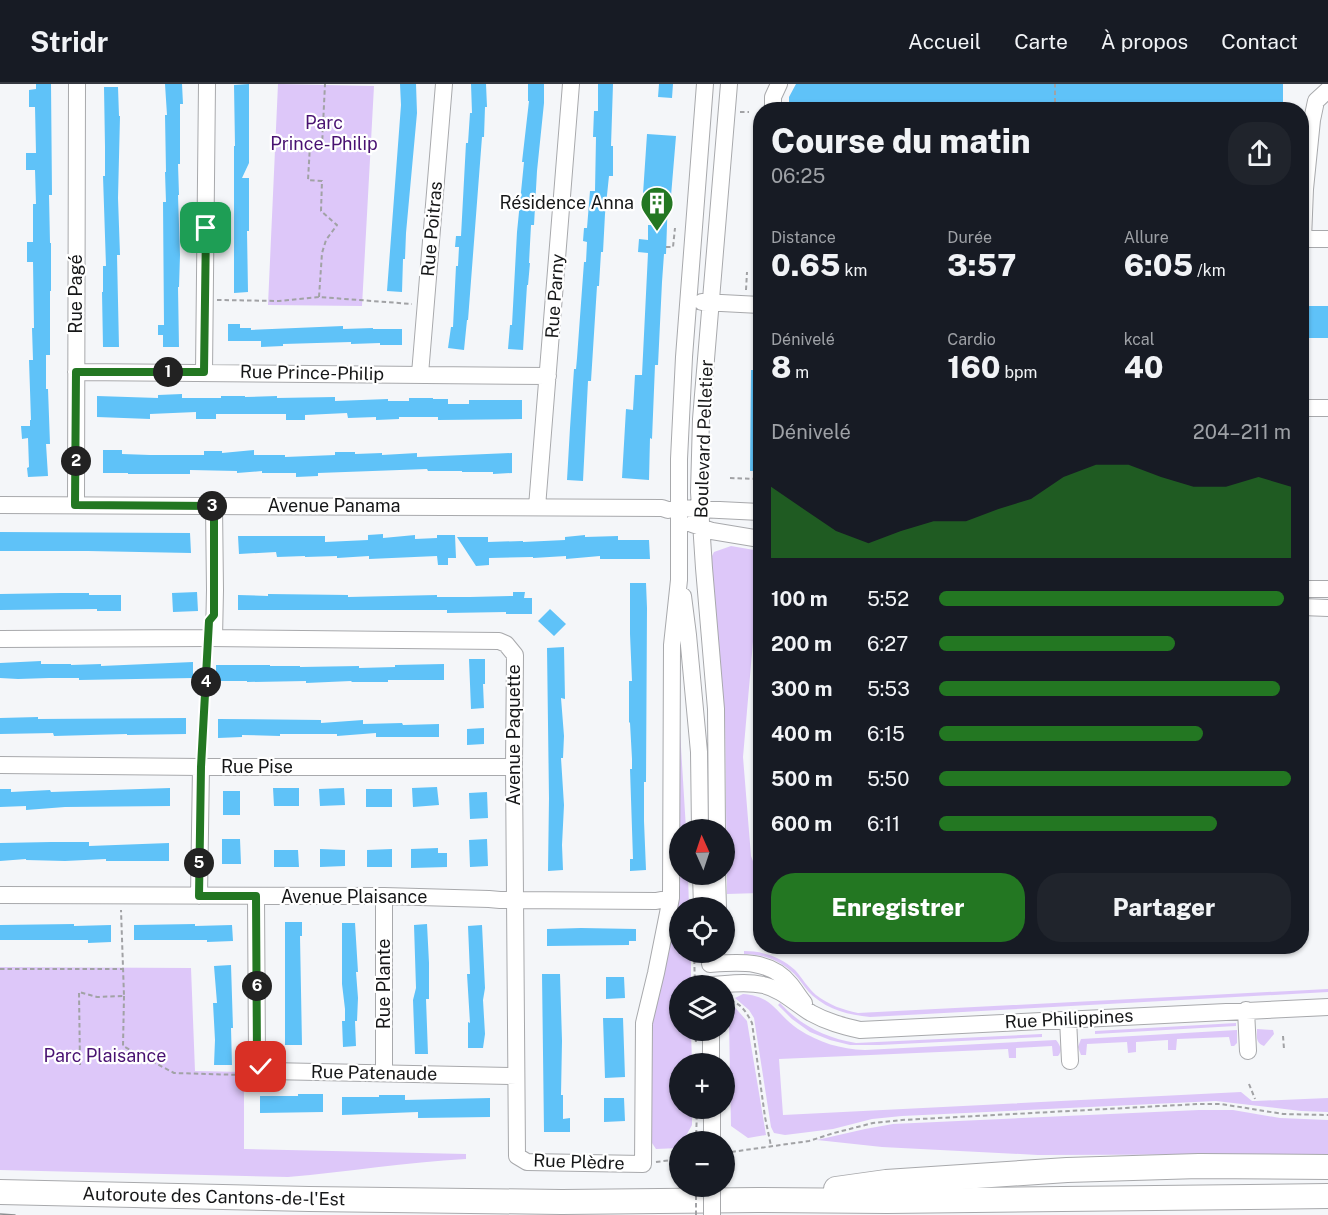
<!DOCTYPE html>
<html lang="fr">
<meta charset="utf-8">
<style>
body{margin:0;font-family:"Public Sans",sans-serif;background:#20242c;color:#f1f3f6;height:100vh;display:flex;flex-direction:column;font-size:22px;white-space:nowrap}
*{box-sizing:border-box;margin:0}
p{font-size:20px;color:#9ea1a6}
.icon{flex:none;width:33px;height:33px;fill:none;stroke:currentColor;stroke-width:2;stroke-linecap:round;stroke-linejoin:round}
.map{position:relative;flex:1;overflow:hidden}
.panel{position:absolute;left:753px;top:18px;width:556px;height:852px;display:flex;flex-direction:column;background:#171b24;border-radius:24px;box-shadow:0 2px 4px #0004}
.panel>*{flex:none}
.needle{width:39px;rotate:357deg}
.controls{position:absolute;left:669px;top:735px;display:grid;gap:12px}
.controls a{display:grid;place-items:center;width:66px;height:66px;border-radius:50%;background:#171b24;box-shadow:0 2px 4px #0004;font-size:30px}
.pin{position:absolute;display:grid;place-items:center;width:51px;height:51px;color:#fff;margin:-26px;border-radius:12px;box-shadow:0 3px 9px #0006}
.km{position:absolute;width:30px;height:30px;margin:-15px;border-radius:50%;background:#222;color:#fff;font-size:16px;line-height:30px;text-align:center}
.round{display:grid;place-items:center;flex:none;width:63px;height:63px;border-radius:24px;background:#20242c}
.head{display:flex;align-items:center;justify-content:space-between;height:102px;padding:0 18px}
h1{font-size:33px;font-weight:800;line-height:45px}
.stats{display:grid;grid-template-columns:repeat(3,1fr);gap:9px;height:102px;padding:6px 18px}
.stats div{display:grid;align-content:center}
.stats b{font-size:30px;font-weight:800}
.stats small{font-size:16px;font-weight:400}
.stats p{font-size:16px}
.chart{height:168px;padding:12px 18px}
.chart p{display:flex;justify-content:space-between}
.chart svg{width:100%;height:108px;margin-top:6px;fill:#237722;opacity:.7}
.action{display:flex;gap:12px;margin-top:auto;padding:12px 18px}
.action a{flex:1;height:69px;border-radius:24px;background:#237722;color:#fff;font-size:24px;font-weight:800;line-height:69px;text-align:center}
.action a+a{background:#20242c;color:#f1f3f6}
ul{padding:0 18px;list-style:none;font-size:20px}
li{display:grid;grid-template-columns:96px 72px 1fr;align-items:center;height:45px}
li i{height:15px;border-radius:8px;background:#237722}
header{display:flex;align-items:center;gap:36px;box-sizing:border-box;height:84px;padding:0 30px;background:#171b24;border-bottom:2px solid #363941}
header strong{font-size:28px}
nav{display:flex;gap:33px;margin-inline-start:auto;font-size:21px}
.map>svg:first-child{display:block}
</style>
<header>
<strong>Stridr</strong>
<nav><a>Accueil</a><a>Carte</a><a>À propos</a><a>Contact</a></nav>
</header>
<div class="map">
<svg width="1328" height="1131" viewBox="0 0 1328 1131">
<rect width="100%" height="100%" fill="#f4f6f9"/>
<!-- green -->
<path fill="#ddc7f9" d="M278,0L374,2L362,222L268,221Z
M731,462L760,467V522L756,523L743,673L751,772L760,796V809L727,810L725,633L711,474L714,468Z
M677,598L686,745L680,746V790L688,791L689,823L680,824V868L691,869V901L680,902V946L691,947L692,979L680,980V1024L692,1025V1041L683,1057L680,1058L679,1064L656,1065L652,1059L650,938L677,816Z
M744,867C763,867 781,873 795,886C802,894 808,904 816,911C829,921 843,926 858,929L1328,905V908L870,933C849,931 829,926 813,912C807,907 803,900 798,894C784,878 765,870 744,870Z
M0,883L191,884L195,987L244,988V1065L466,1070V1075C406,1078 347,1088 288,1093L0,1086Z
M743,910C773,912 776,930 798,945C820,959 840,965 865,966L1056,956C1060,961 1063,966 1058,972H1053L1052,962L1016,964V974H1009L1008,965L779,975L783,1031L1241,1008L1252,1017H1255L1328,1014V1028L1301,1027L1216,1017L902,1032L872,1035L833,1045L785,1051L774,1049L771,1043L754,934L749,926L735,914Z
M731,919L747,937L766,1051L748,1054L731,1042L729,938Z
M780,919C801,942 826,954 856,959L1042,950V953L879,961H850L830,956L810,948L792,935L778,921Z
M1236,939V942L1095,950V947Z
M1257,945L1273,946L1274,950L1264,962C1255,959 1257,952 1257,945Z
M1237,946V959L1234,962H1231L1229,953L1177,955L1176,966H1168V956L1136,958V968L1128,969L1127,958L1087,960L1086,971H1081L1078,963L1081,955Z
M1199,1026H1233L1280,1034L1328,1036V1070L1038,1071L882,1063L817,1056L865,1045L893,1040Z"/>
<!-- building -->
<path fill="#5fc2f8" d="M36,0H51L52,111H49L50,159H51V207H50V271H46V305H48L50,360H46L48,392L28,393L27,384L29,383L28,354L22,355L21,342H30V336H31L29,276H33L32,244H34L33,178H27V158H33V120H36L35,86H26V69H36L35,23H29V6L36,5Z
M165,0H182L183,20H180V80H178L179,111H178L180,171L179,203H178L179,263H163V251H158V241H164L163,118H166L165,88H166L165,31H167Z
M249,0V79L242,94H249V147H247L248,208L234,209V62H235L234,1Z
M400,0H416L417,29L406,149L405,175H403L402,208L387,207L401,21Z
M471,0H486L487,23H485L484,53H482L468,236H467L464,266L448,264L451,243H453L456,182H458L459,163H455L456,152H461L466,59H468L470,29H472Z
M528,0H544V19L537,87L534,141H531L529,179H530L528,201H527L523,266L508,265L510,241H512L517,148L524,78H522L529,17H528Z
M598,0H613L611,62H613V92H609L605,130L603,168H601L599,202H597L591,297H588L583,397L567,396L570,344L574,285H576L577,274L584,178H586L587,158L583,157L584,144H587L590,107H595L596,53H593L594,27H598Z
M659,0H673L672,14L658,13Z
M796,0H1283V26H789V13Z
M104,3H118L119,32H120L118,114L120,171H117L119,263H103L102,208H103V182H106L103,92H105V63Z
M647,50L676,52L671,112H668L666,170H664L662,198L658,281H655L652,355L650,354L649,396L622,394L626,325L633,326L635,291H642L648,169L638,168L639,155L648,156V141H653L654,111L643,110Z
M1308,222H1328V254H1308Z
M228,240H240V244H251V246L343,242V245L373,244V245H402V261H380V259L351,260V258L283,260V262L261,263V257H228Z
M751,286H760V387H750Z
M182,310V314H221V312H245V313L277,312V314L335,313V317L388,315V317H409V314H433V315H448V320H469V316H522V335L438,336V333H399V335L376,336V333L348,334L347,329L305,331V336H286V330H216V335H196V328L150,330V335L97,333V312L158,314V311Z
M103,366H122V370L150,371H204V367H222V369L254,366V371H285V373L335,371V368H355V370L382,369V371L417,369V373L512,369V389L493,390V388H462V387H428L427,385L318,389V392L296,393V389H262V387L237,389V387L190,386V390H128V389H103Z
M0,448L190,449L191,469L88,467H0Z
M383,450V454L415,451V455L437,454V451H455L456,474H448V481H438L437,472L369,475V472L337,474V472L305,473V472L277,473L276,468L239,470L238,452H325V458L368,456V451Z
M585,451V453L618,452V456H649L650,475H600V472L566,475V472L533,474V473L489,474V481L476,482L457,453H488V458L523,457V458L565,456V453Z
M630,499H646L647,524L646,698H644V737L646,786L630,787V775H633L630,685H632V675L630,639L629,638V597H632L630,550Z
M197,508L198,527L173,528L172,509Z
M513,508H525L524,514H532V530H506V528L447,529V526H238V511L268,512V510L348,511V513L437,511V513H470L513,512Z
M61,509H89V511H121V527H97V525L0,526V510Z
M550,525L566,540L554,552L538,537Z
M564,563L565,615L561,614L564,652L563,674H561L564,721L562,761L563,786L548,787L549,714L547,564Z
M469,575H485V600H483L484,624L471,625Z
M41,577V580H71V581L101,580V582L193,578V594L79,596V594H49L18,595L0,594V579Z
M444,580V596H388V598H352L351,597L306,599V597L247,598V597H216V581H270V582H300V583L359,582V584L395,583V581Z
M38,633V635L186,634V650L127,651V650L54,652L53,649L0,650V634Z
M218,635L321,636V639L363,636V640L402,639L403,641L439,640V653H376V649L337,652V650H280V652L242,651V653L218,654Z
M484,644V660L467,661V645Z
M437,703L439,721L413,723L412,704Z
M170,704V722L65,723L26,726V722L0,723V705H11V708L50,706L51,708Z
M273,704H299V722H274Z
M344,704L345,721L320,722L319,705Z
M366,705H392V723H366Z
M223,707H240V731H223Z
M487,708L488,734L470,735L469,709Z
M222,755H240L241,780H222Z
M487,755L488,782L470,783L469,756Z
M51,758H89V762L169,759V777H106V775L65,777L26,776V775L0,777V759Z
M438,764V769H447V783L411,784V765Z
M320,765L345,766V782L320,783Z
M392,765V783H367V766Z
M274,766H298L299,783H274Z
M285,838H302V852H300L302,961H285Z
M342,839H355L358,888H356L358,914L357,937H355L356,962L343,963L342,937H345V925L342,900Z
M74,840V842L111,841V858L88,859V856H0V841Z
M195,840V842L232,841L233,857L207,858V856H134V841Z
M427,840L429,879V915H426L428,970H415L413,916L416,904L414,841Z
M482,841L485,904L483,916L485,950L483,964H468V938L470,939L467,890H470L468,842Z
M581,844L636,845V857H629V861L547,862V845Z
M231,881L233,944H231L232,981H214L215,956L213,919H217L214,882Z
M542,890H560L562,957L561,1011H563V1035L570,1034V1048H544Z
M606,893H624L625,914L606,915Z
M603,934H623L625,993L605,994Z
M298,1010H323V1028L260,1029V1012H298Z
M379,1011H405V1016L490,1014V1033L418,1034V1028L342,1031V1013H379Z
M604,1014H624L625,1037L604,1038Z"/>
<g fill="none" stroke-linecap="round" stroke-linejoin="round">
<defs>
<path id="minor" d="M773,26V13L779,0
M1302,155H1328
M1303,155L1305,105L1312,36L1316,17L1328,6
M702,218L760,221
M76,288L548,292
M204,288L207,0
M420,290L444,0
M1302,324H1328
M0,421L662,424L668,426L679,424L760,428
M76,421L77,0
M537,423L571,0
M692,440L712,447L760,455
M1302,505H1328
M683,512L688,551L699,668L700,746
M1302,523L1328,524
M214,554L215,506L214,422
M0,555L208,554L499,557L506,560L515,571L514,683L517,1072L527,1078L643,1080L644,939L656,889L671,814L672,561L679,496V375L684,273L705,0
M0,681L201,683H514
M717,746L716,625L704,484L699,408L701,335L729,0
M701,790L702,824
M717,790L718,824
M0,811L384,812L489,815L500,816L656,817L671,814
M199,812L201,683
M256,812L257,975L261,983L269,987L516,992
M384,812V989
M710,880C739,878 770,875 790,900C795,906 799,913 804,919
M711,901C728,900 747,897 763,901C781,905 796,920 811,929C827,938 843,942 860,946L1328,923
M1246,926L1248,967
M1068,935L1070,977
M711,946V980
M712,1024V1058"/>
<g id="highway">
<path d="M836,1105L886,1098L1067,1086L1199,1082L1328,1083"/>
<path id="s1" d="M0,1108L309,1115L562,1118L758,1116L887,1117L1328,1112"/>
</g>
</defs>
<!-- minor casing -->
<use href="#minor" stroke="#a8a9ac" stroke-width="18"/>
<!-- highway casing -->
<use href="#highway" stroke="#a8a9ac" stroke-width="26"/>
<!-- path -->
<path stroke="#a1a2a5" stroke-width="2" stroke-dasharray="4.5 3" stroke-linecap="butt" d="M1055,26V0
M740,28H749
M666,163H673L675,144
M746,206L747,188
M319,213L322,169L326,156L337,141L321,127L322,97L308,96L310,61L322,62L325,0
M217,216L279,217L319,213L412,220
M730,394L760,395
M202,669L208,567
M694,868L695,902
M0,885H123
M124,912L123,962L174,989L242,991L249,988
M730,917C741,919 747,929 752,939L765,1033L771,1062
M695,946L696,959
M1283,952L1284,965
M80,981L79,908L97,913L124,912L121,826
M1249,1000L1255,1015
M696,1058L697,1024
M724,1069L809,1057L834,1049L873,1039L902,1036L1199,1020H1221L1283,1030L1328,1031
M656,1078L680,1075"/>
<!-- minor -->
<use href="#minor" stroke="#fff" stroke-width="16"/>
<!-- highway -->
<use href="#highway" stroke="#fff" stroke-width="24"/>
<!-- tram -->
<path stroke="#8c8e90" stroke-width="1.5" d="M0,1130L15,1131"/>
<defs>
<path id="minor-bridge" d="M712,1131V1102"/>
</defs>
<!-- minor-bridge casing -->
<use href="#minor-bridge" stroke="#a8a9ac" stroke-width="18" stroke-linecap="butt"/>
<!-- path-bridge -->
<path stroke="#a1a2a5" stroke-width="2" stroke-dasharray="4.5 3" stroke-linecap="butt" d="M696,1131V1102"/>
<!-- minor-bridge -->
<use href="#minor-bridge" stroke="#fff" stroke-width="16"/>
</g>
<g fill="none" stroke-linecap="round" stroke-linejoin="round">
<defs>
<path id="route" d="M206,144L204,288H76L75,421L214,422V531L209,537L201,683L199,812H256L257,975L261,983"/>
</defs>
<!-- route casing -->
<use href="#route" stroke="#fff" stroke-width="12"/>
<!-- route -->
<use href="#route" stroke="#237722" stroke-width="8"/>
</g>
<!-- icons -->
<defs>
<symbol id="building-pin" viewBox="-11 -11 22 30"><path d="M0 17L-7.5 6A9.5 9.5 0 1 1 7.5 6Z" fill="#237722" stroke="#fff"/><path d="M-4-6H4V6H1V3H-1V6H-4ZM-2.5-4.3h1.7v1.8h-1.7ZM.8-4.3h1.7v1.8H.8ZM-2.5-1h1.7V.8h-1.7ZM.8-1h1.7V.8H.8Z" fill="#fff"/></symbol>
</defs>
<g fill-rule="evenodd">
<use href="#building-pin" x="638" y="100" width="38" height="52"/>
</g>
<g text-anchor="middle" stroke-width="4.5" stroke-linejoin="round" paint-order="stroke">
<!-- park labels -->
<g font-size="18" fill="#491272" stroke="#fff">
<text x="324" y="45">Parc<tspan x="324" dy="21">Prince-Philip</tspan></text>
<text x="105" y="978">Parc Plaisance</text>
</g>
<!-- poi labels -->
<g font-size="18" fill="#161718" stroke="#fff" text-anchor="end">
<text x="634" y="125">Résidence Anna</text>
</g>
<!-- street labels -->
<g font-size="18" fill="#161718" stroke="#fff">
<text transform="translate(432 145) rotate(-85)" y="6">Rue Poitras</text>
<text transform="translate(76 210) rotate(-90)" y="6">Rue Pagé</text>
<text transform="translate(555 212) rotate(-86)" y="6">Rue Parny</text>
<text transform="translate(312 289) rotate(1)" y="6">Rue Prince-Philip</text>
<text transform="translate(704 355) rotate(-88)" y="6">Boulevard Pelletier</text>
<text x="334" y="428">Avenue Panama</text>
<text transform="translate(514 651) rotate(-90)" y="6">Avenue Paquette</text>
<text x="257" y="689">Rue Pise</text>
<text x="354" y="819">Avenue Plaisance</text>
<text transform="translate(384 900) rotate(-90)" y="6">Rue Plante</text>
<text transform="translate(1069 935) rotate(-3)" y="6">Rue Philippines</text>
<text transform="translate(374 989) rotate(1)" y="6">Rue Patenaude</text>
<text transform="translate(579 1078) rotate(2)" y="6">Rue Plèdre</text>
<text dy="6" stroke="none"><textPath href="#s1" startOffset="214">Autoroute des Cantons-de-l'Est</textPath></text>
</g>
</g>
</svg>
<div class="controls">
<a><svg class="needle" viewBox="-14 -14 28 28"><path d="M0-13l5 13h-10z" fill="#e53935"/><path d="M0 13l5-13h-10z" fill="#9ea1a6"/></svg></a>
<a><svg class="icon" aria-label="locate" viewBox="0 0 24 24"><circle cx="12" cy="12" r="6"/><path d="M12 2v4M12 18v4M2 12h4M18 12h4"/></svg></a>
<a><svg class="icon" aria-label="layers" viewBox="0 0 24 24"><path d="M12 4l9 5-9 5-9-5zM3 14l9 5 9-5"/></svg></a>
<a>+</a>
<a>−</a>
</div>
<div class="pin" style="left:206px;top:144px;background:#1e9e55"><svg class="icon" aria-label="arrive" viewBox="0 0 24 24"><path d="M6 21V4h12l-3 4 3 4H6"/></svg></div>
<div class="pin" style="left:261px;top:983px;background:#d93025"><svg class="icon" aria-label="check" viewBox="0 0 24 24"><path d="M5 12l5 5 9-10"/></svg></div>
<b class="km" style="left:168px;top:288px">1</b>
<b class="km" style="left:76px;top:377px">2</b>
<b class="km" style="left:212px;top:422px">3</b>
<b class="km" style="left:206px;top:598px">4</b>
<b class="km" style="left:199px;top:779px">5</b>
<b class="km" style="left:257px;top:902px">6</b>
<section class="panel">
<div class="head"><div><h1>Course du matin</h1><p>06:25</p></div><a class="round"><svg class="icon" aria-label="share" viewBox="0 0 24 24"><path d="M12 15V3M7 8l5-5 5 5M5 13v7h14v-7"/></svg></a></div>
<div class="stats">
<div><p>Distance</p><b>0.65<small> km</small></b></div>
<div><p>Durée</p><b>3:57</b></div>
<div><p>Allure</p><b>6:05<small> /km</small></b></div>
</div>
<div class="stats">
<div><p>Dénivelé</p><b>8<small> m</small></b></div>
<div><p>Cardio</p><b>160<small> bpm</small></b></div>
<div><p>kcal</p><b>40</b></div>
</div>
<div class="chart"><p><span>Dénivelé</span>204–211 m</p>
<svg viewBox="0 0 160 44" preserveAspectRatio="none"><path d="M0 44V15L10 24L20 33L30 38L40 33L50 29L60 29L70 24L80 20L90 11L100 6L110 6L120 11L130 15L140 15L150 11L160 15V44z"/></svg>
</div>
<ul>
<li><b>100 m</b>5:52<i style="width:98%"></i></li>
<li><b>200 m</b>6:27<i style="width:67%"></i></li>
<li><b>300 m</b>5:53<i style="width:97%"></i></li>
<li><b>400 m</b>6:15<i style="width:75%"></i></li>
<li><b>500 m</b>5:50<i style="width:100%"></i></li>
<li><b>600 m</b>6:11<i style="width:79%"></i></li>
</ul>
<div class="action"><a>Enregistrer</a><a>Partager</a></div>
</section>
</div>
